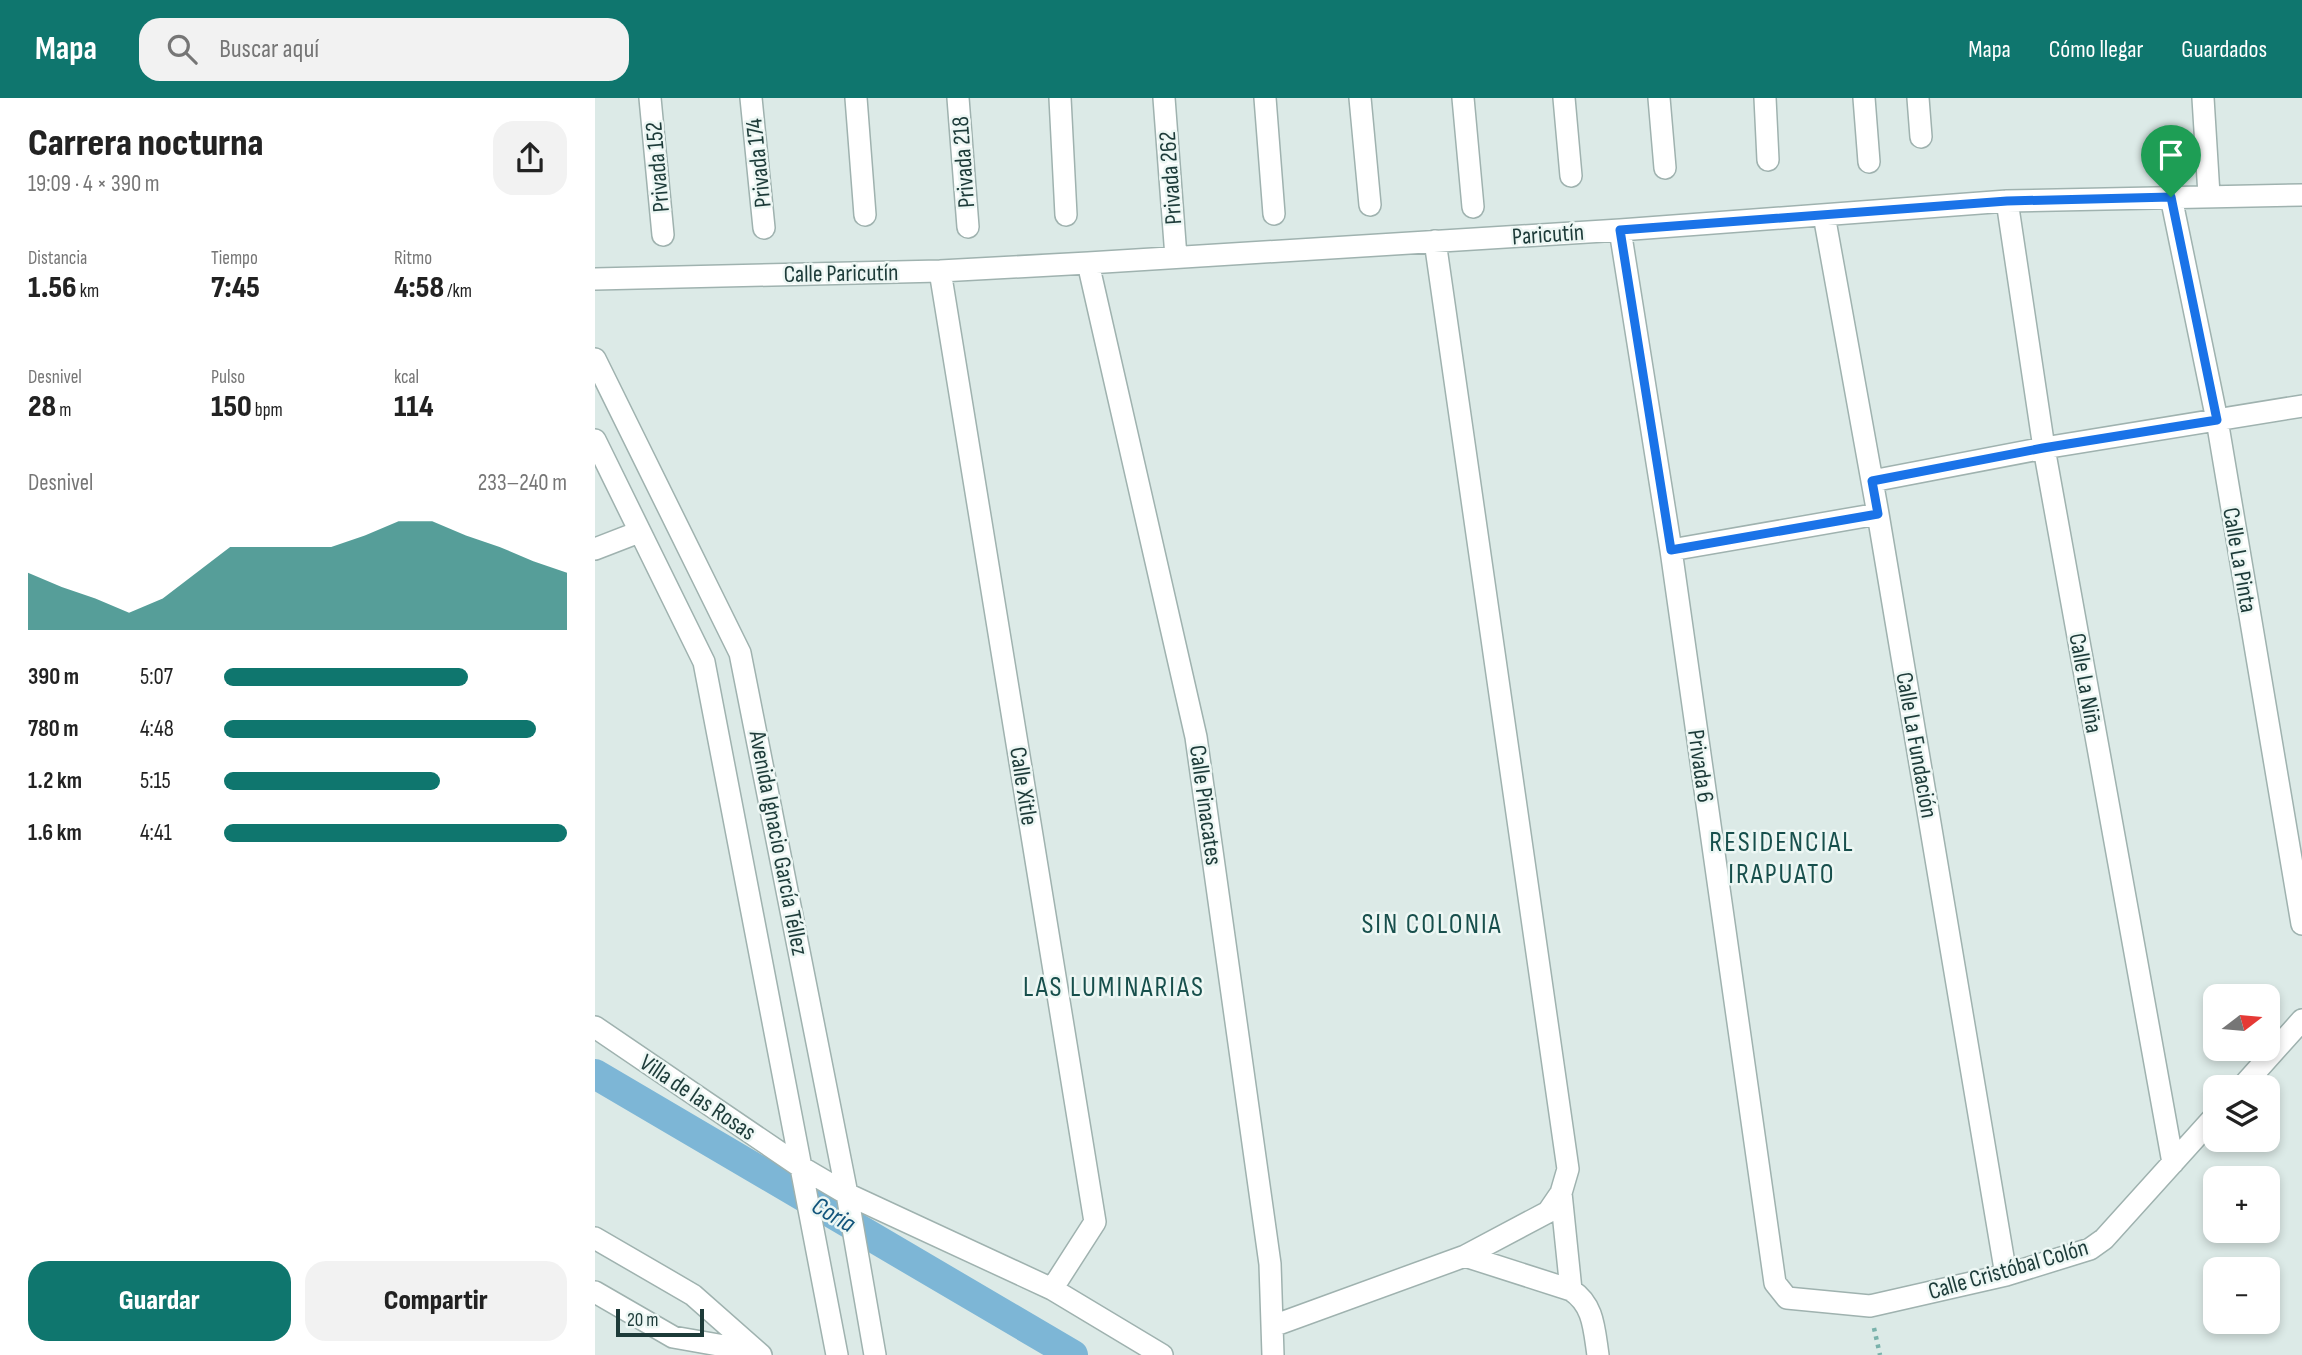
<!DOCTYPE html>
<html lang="es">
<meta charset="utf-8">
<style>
body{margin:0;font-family:"Sofia Sans Condensed",sans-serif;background:#f2f2f2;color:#222;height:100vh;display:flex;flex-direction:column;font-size:26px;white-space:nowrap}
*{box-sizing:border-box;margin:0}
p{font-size:23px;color:#767676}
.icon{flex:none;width:38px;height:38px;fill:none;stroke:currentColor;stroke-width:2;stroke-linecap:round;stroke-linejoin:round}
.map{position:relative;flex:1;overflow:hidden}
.side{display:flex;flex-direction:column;background:#fff;width:595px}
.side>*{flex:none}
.needle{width:46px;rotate:74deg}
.tools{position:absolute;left:1608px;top:886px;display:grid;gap:14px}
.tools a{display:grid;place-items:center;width:77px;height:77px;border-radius:14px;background:#fff;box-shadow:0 4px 10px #0003;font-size:35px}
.scale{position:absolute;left:21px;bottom:18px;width:88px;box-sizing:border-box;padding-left:7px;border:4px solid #1d3b39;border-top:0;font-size:19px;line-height:24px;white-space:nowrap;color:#1d3b39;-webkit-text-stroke:5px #edf7f4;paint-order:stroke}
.pin{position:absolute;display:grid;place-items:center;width:60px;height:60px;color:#fff;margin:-72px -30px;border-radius:50% 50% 50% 0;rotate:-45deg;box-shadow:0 0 7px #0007}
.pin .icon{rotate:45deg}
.round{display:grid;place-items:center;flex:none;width:74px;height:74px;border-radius:21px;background:#f2f2f2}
.headline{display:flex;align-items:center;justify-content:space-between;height:119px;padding:0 28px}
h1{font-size:38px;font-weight:800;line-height:52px}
.figures{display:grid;grid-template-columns:repeat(3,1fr);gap:10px;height:119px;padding:7px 28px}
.figures div{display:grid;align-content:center}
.figures b{font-size:30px;font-weight:800}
.figures small{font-size:19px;font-weight:400}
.figures p{font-size:19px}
.chart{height:196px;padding:14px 28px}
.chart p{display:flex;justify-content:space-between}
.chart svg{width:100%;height:126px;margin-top:7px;fill:#0f766e;opacity:.7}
.action{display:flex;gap:14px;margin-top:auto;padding:14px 28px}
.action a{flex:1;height:80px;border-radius:21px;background:#0f766e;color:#fff;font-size:28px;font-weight:800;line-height:80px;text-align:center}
.action a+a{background:#f2f2f2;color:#222}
ul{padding:0 28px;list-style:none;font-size:23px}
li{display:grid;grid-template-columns:112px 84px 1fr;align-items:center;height:52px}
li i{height:18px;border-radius:9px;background:#0f766e}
header{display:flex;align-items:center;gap:42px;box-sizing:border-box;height:98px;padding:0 35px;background:#0f766e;color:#fff}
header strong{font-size:33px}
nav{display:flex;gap:38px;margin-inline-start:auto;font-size:24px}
.search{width:490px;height:63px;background:#f2f2f2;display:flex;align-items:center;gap:18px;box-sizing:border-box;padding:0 24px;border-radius:21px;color:#767676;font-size:26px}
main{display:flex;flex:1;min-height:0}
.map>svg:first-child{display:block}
</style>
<header>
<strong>Mapa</strong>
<div class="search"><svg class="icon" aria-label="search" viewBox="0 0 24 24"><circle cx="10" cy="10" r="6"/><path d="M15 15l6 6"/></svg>Buscar aquí</div>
<nav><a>Mapa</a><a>Cómo llegar</a><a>Guardados</a></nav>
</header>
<main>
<section class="side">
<div class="headline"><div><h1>Carrera nocturna</h1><p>19:09 · 4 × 390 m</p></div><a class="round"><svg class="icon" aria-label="share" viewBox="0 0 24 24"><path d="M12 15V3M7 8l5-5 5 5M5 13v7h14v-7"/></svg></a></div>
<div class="figures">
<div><p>Distancia</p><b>1.56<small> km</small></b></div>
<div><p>Tiempo</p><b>7:45</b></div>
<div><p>Ritmo</p><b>4:58<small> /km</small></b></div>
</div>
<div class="figures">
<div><p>Desnivel</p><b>28<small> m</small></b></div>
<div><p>Pulso</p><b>150<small> bpm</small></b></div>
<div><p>kcal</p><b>114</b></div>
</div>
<div class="chart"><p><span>Desnivel</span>233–240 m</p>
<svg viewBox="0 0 160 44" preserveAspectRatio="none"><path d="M0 44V24L10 29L20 33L30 38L40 33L50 24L60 15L70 15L80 15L90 15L100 11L110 6L120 6L130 11L140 15L150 20L160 24V44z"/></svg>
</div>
<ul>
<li><b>390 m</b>5:07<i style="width:71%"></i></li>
<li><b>780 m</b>4:48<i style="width:91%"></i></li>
<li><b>1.2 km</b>5:15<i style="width:63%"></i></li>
<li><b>1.6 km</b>4:41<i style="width:100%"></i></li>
</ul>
<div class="action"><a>Guardar</a><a>Compartir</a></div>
</section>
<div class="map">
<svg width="1707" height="1257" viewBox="0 0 1707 1257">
<rect width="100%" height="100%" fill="#dceae7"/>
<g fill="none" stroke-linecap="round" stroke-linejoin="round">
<!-- canal -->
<path stroke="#7db6d6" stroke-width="30" d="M0,976L478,1257"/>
<defs>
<path id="minor" d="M55,0L68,137
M156,0L169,130
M261,0L270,117
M363,0L373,129
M465,0L471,117
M569,0L581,159
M670,0L679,116
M765,0L775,107
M868,0L878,109
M969,0L976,78
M1064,0L1070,70
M1170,0L1173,62
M1269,0L1274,64
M1323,0L1326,39
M1608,0L1614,97
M1576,99L1622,322L1707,826
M1412,103L1449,350L1578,1065
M1229,117L1283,416L1411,1177
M1025,132L1076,452L1180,1185L1192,1200L1275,1208L1411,1177L1495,1151L1509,1141L1620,1018
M493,165L601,639L675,1166L678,1257
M345,173L500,1124L457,1191
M0,181L345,173L493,165L1025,132L1412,103L1707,97
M0,261L145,555L252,1096L280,1257
M0,342L109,564L242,1257
M1277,383L1449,350L1707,308
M0,451L44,434
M1076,452L1283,416
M0,929L206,1069L252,1096L457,1191L567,1257
M1647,989L1707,922
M966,1095L976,1192
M0,1140L98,1197L166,1257
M870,1158L976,1192C999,1207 999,1231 1003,1257
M0,1194L78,1239L158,1253
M678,1228L870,1158L953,1114L966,1095L973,1071L840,143"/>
</defs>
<!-- minor casing -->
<use href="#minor" stroke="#9fb2af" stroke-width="24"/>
<!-- path -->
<path stroke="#79b2ab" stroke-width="4.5" stroke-dasharray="3.5 5" stroke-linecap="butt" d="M1279,1230L1285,1257"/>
<!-- minor -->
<use href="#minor" stroke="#fff" stroke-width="21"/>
</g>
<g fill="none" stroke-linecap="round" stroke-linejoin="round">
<defs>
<path id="route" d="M1576,99L1622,322L1448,350L1277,383L1283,416L1076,452L1025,132L1412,103Z"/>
</defs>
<!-- route casing -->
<use href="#route" stroke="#fff" stroke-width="14"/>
<!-- route -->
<use href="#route" stroke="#1a73e8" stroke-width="9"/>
</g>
<g text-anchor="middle" stroke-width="5" stroke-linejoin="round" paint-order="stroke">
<!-- street labels -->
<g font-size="24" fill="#1d3b39" stroke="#edf7f4">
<text transform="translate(368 64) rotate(-94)" y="8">Privada 218</text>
<text transform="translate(163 65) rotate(-96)" y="8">Privada 174</text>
<text transform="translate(62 69) rotate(-95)" y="8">Privada 152</text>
<text transform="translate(575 80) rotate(-94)" y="8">Privada 262</text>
<text transform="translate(953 136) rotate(-4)" y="8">Paricutín</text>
<text transform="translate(246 175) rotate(-1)" y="8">Calle Paricutín</text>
<text transform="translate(1645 462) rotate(80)" y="8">Calle La Pinta</text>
<text transform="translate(1491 585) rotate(80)" y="8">Calle La Niña</text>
<text transform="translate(1322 647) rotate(80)" y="8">Calle La Fundación</text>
<text transform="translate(1106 668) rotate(82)" y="8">Privada 6</text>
<text transform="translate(429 688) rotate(81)" y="8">Calle Xitle</text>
<text transform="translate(611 707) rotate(82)" y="8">Calle Pinacates</text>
<text transform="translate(184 745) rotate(79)" y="8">Avenida Ignacio García Téllez</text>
<text transform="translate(103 999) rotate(34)" y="8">Villa de las Rosas</text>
<text transform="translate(1413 1171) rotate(-16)" y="8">Calle Cristóbal Colón</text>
</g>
<!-- water labels -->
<g font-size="26" font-style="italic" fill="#12557c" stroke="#edf7f4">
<text transform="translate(239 1116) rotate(30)" y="9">Coria</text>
</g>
<!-- quarter labels -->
<g font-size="28" letter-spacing="2" fill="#174f4c" stroke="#edf7f4">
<text x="1187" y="753">RESIDENCIAL<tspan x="1187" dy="32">IRAPUATO</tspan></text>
<text x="837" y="835">SIN COLONIA</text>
<text x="519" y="898">LAS LUMINARIAS</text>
</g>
</g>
</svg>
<div class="tools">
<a><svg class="needle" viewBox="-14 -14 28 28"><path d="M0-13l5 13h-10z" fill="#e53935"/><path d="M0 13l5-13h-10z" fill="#767676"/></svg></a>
<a><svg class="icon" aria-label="layers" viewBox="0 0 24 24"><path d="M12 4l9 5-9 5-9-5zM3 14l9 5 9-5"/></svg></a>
<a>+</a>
<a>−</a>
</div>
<div class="scale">20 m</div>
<div class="pin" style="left:1576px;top:99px;background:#1e9e55"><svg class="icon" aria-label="arrive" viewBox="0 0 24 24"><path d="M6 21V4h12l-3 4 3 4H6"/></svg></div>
</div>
</main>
